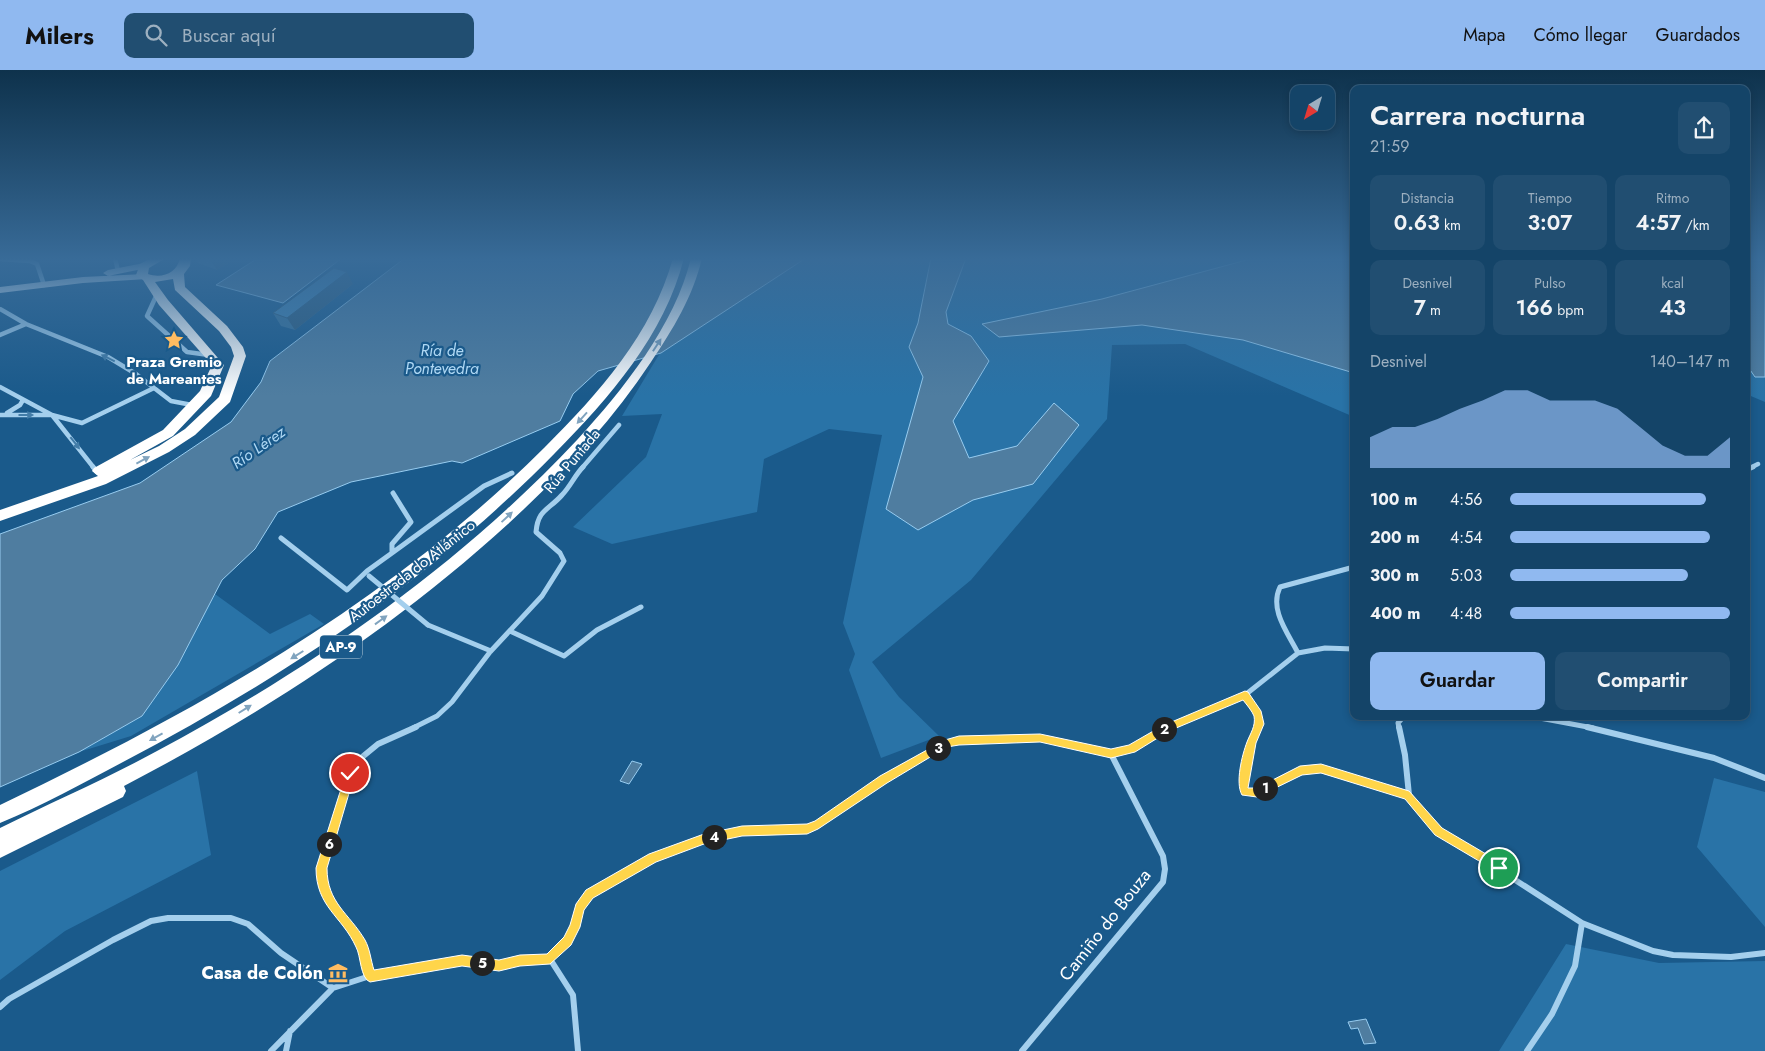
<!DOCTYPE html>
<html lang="es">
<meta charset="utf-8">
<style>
body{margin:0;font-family:Jost,sans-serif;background:#214e71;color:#f1f3f6;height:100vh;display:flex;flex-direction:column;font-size:19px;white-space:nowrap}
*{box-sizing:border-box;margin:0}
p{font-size:16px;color:#9db0c0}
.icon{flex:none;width:28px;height:28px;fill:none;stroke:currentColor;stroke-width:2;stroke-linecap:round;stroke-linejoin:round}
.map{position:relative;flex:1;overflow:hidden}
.drawer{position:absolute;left:1350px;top:15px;width:400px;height:635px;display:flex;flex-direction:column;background:#144468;border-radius:10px;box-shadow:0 2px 8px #0003,0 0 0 1px #335c7c}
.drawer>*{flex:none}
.needle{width:32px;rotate:218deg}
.buttons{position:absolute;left:1290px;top:15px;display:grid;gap:10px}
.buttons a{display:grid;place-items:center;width:45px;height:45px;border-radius:10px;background:#144468;box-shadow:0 2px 8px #0003,0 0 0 1px #335c7c;font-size:25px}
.pin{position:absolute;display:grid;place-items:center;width:42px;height:42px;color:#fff;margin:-21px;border:2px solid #fff;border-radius:50%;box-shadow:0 1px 5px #0007}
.km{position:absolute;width:25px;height:25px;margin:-12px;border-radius:50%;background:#222;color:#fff;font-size:14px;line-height:25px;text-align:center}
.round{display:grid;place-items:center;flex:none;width:52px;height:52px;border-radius:10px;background:#214e71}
.headline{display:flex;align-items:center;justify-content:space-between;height:85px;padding:0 20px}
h1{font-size:28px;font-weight:600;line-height:38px}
.figures{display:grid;grid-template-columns:repeat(3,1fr);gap:8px;height:85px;padding:5px 20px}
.figures div{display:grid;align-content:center;border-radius:10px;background:#214e71;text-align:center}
.figures b{font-size:21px;font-weight:600}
.figures small{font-size:14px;font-weight:400}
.figures p{font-size:14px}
.chart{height:140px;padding:10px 20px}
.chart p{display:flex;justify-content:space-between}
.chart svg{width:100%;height:90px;margin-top:5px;fill:#90b9f0;opacity:.7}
.cta{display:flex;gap:10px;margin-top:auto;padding:10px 20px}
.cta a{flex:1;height:58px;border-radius:10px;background:#90b9f0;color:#111;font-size:20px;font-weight:600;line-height:58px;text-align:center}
.cta a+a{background:#214e71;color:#f1f3f6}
ul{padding:0 20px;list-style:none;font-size:16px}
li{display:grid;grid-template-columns:80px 60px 1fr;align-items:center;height:38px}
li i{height:12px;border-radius:6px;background:#90b9f0}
header{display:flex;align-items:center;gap:30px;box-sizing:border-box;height:70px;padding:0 25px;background:#90b9f0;color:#111}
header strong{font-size:24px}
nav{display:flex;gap:28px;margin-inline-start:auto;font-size:18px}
.search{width:350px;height:45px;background:#214e71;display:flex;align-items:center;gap:12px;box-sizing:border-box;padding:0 18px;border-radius:10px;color:#9db0c0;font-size:19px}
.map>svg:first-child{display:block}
</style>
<header>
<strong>Milers</strong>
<div class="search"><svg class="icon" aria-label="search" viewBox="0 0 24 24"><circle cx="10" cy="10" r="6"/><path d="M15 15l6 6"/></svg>Buscar aquí</div>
<nav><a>Mapa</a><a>Cómo llegar</a><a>Guardados</a></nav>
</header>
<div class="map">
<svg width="1765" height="981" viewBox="0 0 1765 981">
<rect width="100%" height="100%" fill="#1a5a8b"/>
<!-- green -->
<path fill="#2973a7" d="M548,188H1354V347L1185,274L1112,275L1107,349L971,510L872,592L899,627L939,666L881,688L849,600L855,584L843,553L882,365L829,359L764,389L757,442L612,474L573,457L646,387L662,344L622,346L660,283L598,301L573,324L560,351L462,393Z
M1746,188H1765V332L1746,324Z
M215,524L270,564L310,544L324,554L131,666L79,682L142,646Z
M197,701L211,785L65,861L0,910V801Z
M1714,708L1765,722V857L1697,777Z
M1566,874L1659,893L1765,891V981H1499Z"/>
<!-- water -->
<path fill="#4f7da0" stroke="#97ccf0" d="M258,188H342L283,233L216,215Z
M405,188H806L661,283L598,301L573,324L560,351L462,393L452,391L351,412L278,442L255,479L222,510L178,595L142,646L79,682L0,717V464L140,413L231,352L261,312L270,291Z
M931,188H966L946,242L948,254L971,266L989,291L953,351L969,388L1017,376L1054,333L1079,355L1033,414L973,430L918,460L886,439L923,307L909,277L918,253Z
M1254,188H1354V303L1243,270L1142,255L999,267L982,254L1102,229Z
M1746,188H1765V307H1755L1746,294Z
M632,691L642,694L629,714L620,711Z
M1366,949L1376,973L1364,974L1358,958L1351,959L1348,952Z"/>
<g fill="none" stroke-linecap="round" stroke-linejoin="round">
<!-- street-far2 -->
<path stroke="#a4cfed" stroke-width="4.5" d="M115,188L118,201
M0,189L30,191L37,194L44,215
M157,224L147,246L187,282L209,285
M0,239L26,254L108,287L136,304L171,331L192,335
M0,265L26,254
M0,317L52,345L94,398
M7,343L20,335L23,330
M0,345H52L82,353L154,318
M582,398L619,355
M1750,398L1758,394"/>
<!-- street-far1 -->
<path stroke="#a4cfed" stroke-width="5" d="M93,397L97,402
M1746,400L1753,397
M281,468L347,520L367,501L392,483V474L411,452L393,423
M392,483L484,416L512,403
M428,555L491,581
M512,562L564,586L597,560L641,537
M1298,583C1288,563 1269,540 1280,517L1354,497
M1245,625L1258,644L1257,658
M1529,646L1593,658
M413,658L437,646L452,632L490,582L542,526L564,491L560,483L536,462C538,439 549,440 562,425C570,417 575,405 583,397
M1169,658L1245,625L1298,583L1325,578L1354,579
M1399,658L1398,653L1404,646"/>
<!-- street -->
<path stroke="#a4cfed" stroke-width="6" d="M1258,657L1251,673L1244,718L1246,722C1270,722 1291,703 1314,698L1409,725
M1399,657L1405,685L1409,725L1421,743L1439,761L1582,853L1653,881L1673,885L1731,887L1765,883
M1587,657L1714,688L1765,708
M550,889L568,871L575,857L580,838L589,824L653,788L704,769L742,761L807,759L818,755L884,709L945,674L959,670L1040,668L1111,684L1131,679L1172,657
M550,889L573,925L578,981
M370,906L362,877L335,838L325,821L321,798L343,725L361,688L378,674L416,657
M0,937L9,929L113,870L151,851L168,848H231L248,854L281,883L333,918
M271,981L333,918L370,906L462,891L499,896L520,891L550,889
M286,981L290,961
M1022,981L1163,812L1165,799L1163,786L1111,684
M1527,981L1552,944L1575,896L1582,853"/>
<!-- primary -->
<path fill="#ebf5ff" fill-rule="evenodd" d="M144,193L149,196L147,198L108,206L103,203L108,200Z
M144,204L149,207L147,209L83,213L0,223V217L83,207Z"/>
<!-- highway -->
<path fill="#fff" fill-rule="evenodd" d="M151,188H166L149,198L148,204C162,209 177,203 180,188H191L190,196L184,204L185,217L227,256L243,277L246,286L230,332L195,365L169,382L106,414L0,451V440L98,406L92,401L94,398L163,360L200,321L212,295L159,235L143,210L136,205L140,194ZM173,209L175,220L219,261L231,277L234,286L219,327L185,359L159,376L130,390L173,366L211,326L224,295L168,230L155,212Z
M673,188H684C664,266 610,327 555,383C430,511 281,609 123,692C83,713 42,736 0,753V735C198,640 388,534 545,377C599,323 652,264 673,188Z
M691,188H702C693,227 673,259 651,292C611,353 561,405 508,454C393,559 262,644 124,716L126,721L123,727L0,788V758C52,732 106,709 157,681C311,599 458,497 577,370C623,320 675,255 691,188Z"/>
<!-- street-bridge -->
<path stroke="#a4cfed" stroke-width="5" d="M369,506L428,555"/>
</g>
<!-- wall -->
<path fill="#39729a" d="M195,188H229L230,192L217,200L198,193Z
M353,214L295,260L281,256L273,243Z"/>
<!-- shaded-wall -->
<path fill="#2e5c7d" d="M216,188H229L230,192L217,200L211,191Z
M347,202L353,214L295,260L287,248Z"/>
<!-- building -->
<path fill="#4284b3" stroke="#2e5c7d" d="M205,188H216L211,191Z
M334,198L347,202L287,248L273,243Z"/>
<!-- one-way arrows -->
<defs><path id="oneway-solid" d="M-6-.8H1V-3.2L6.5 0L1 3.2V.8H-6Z" transform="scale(1.25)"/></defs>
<g fill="#81a4bf">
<use href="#oneway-solid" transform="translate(657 275) rotate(-57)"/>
<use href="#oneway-solid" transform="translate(582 348) rotate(132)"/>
<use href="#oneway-solid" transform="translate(143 390) rotate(-28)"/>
<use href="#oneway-solid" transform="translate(507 447) rotate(-43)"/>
<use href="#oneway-solid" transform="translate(381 550) rotate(-36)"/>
<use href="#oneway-solid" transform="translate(297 585) rotate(148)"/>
<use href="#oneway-solid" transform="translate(245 639) rotate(-32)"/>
<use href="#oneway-solid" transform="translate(156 667) rotate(151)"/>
</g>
<g fill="#437da8">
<use href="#oneway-solid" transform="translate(108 288) rotate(-154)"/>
<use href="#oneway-solid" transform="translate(26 345)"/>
<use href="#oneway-solid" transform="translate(75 373) rotate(52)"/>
</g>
<!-- sky -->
<linearGradient id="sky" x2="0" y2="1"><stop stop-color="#0e324c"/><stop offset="0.58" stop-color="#386b98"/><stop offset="1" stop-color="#386b98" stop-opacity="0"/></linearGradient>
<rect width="1765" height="326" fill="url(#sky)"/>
<!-- route -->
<path fill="#ffd54a" stroke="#fff" d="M1245,621L1248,622L1261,641L1264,654L1256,673L1248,718H1257L1300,696L1321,694L1409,721L1442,758L1503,794V801H1496L1435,765L1405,729L1321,703L1302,705L1257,727L1242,725C1235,713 1242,685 1247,672C1250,664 1256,656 1254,646C1252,641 1247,635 1243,630L1169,661L1135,682L1111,688L1040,672L959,675L947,677L887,713L818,759L807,764L742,766L704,774L656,792L593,828L584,840L580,857L571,875L550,894L520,896L499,901L462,896L370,912C360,908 361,886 356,877C342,846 316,837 316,798L346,703L350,699L355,703L327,798C327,833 349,843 365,870C370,879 371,891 374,900L462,885L499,890L520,885L547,884L564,867L570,855L576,834L586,820L649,784L704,764L742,756L807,754L815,751L880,706L945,670L959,666L1040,664L1111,679L1129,675L1162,656Z"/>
<!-- icons -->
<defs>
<symbol id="sight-bare" viewBox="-9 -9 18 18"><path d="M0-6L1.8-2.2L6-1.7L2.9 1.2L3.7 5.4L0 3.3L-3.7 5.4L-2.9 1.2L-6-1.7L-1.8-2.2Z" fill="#ffbc61" stroke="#1a5a8b" stroke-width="2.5" paint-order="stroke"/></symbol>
<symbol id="museum-bare" viewBox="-9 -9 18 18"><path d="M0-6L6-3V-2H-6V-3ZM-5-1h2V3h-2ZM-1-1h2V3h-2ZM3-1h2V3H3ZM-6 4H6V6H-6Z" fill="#ffbc61" stroke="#1a5a8b" stroke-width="2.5" paint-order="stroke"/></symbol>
</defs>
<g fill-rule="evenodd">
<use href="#sight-bare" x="160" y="256" width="28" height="28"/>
<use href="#museum-bare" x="324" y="889" width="28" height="28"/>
</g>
<g text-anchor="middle" stroke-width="4.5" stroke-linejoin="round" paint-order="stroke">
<!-- shield labels -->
<rect fill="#1a5a8b" stroke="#bacedc" stroke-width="1" x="320" y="565.5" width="42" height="23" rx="4"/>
<g font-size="14" font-weight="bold" fill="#fff">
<text x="341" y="582">AP-9</text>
</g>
<!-- poi labels -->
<g font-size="15" font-weight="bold" fill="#fff" stroke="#1a5a8b">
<text x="174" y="297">Praza Gremio<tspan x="174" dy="17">de Mareantes</tspan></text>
</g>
<!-- street labels -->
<g font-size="15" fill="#fff" stroke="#1a5a8b">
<text transform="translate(572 391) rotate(-50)" y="5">Rúa Puntada</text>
<text transform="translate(412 501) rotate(-38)" y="5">Autoestrada do Atlántico</text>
</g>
<!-- water labels -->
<g font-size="16" font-style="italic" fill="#b0d9f5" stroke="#1a5a8b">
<text x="442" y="286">Ría de<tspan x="442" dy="18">Pontevedra</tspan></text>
<text transform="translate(258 377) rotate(-35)" y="6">Río Lérez</text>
</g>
<!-- near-street labels -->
<g font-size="18" fill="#fff" stroke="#1a5a8b">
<text transform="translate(1105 855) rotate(-52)" y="6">Camiño do Bouza</text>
</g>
<!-- near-poi labels -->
<g font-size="18" font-weight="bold" fill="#fff" stroke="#1a5a8b" text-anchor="end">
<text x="323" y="909">Casa de Colón</text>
</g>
</g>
</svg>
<div class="buttons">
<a><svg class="needle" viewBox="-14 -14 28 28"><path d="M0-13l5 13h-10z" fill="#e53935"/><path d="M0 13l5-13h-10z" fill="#9db0c0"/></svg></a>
</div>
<div class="pin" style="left:1499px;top:798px;background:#1e9e55"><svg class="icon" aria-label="arrive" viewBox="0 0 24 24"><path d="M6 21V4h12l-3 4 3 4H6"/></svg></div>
<div class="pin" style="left:350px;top:703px;background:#d93025"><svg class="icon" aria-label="check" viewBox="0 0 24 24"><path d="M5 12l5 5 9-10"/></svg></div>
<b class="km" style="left:1265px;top:718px">1</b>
<b class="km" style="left:1164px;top:659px">2</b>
<b class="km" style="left:938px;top:678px">3</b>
<b class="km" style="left:714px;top:767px">4</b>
<b class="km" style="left:482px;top:893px">5</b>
<b class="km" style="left:329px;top:774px">6</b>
<section class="drawer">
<div class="headline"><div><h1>Carrera nocturna</h1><p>21:59</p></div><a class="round"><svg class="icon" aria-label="share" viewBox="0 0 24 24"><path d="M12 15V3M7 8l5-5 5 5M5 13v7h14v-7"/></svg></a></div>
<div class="figures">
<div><p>Distancia</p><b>0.63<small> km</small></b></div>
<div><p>Tiempo</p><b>3:07</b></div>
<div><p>Ritmo</p><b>4:57<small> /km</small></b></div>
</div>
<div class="figures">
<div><p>Desnivel</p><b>7<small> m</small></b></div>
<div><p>Pulso</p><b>166<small> bpm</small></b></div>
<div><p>kcal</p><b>43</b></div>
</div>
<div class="chart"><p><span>Desnivel</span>140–147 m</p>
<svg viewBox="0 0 160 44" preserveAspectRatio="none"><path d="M0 44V29L10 24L20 24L30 20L40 15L50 11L60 6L70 6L80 11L90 11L100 11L110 15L120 24L130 33L140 38L150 38L160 29V44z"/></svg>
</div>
<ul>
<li><b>100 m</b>4:56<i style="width:89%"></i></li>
<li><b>200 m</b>4:54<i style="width:91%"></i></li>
<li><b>300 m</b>5:03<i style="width:81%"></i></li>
<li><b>400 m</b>4:48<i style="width:100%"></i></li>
</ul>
<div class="cta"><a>Guardar</a><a>Compartir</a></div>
</section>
</div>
